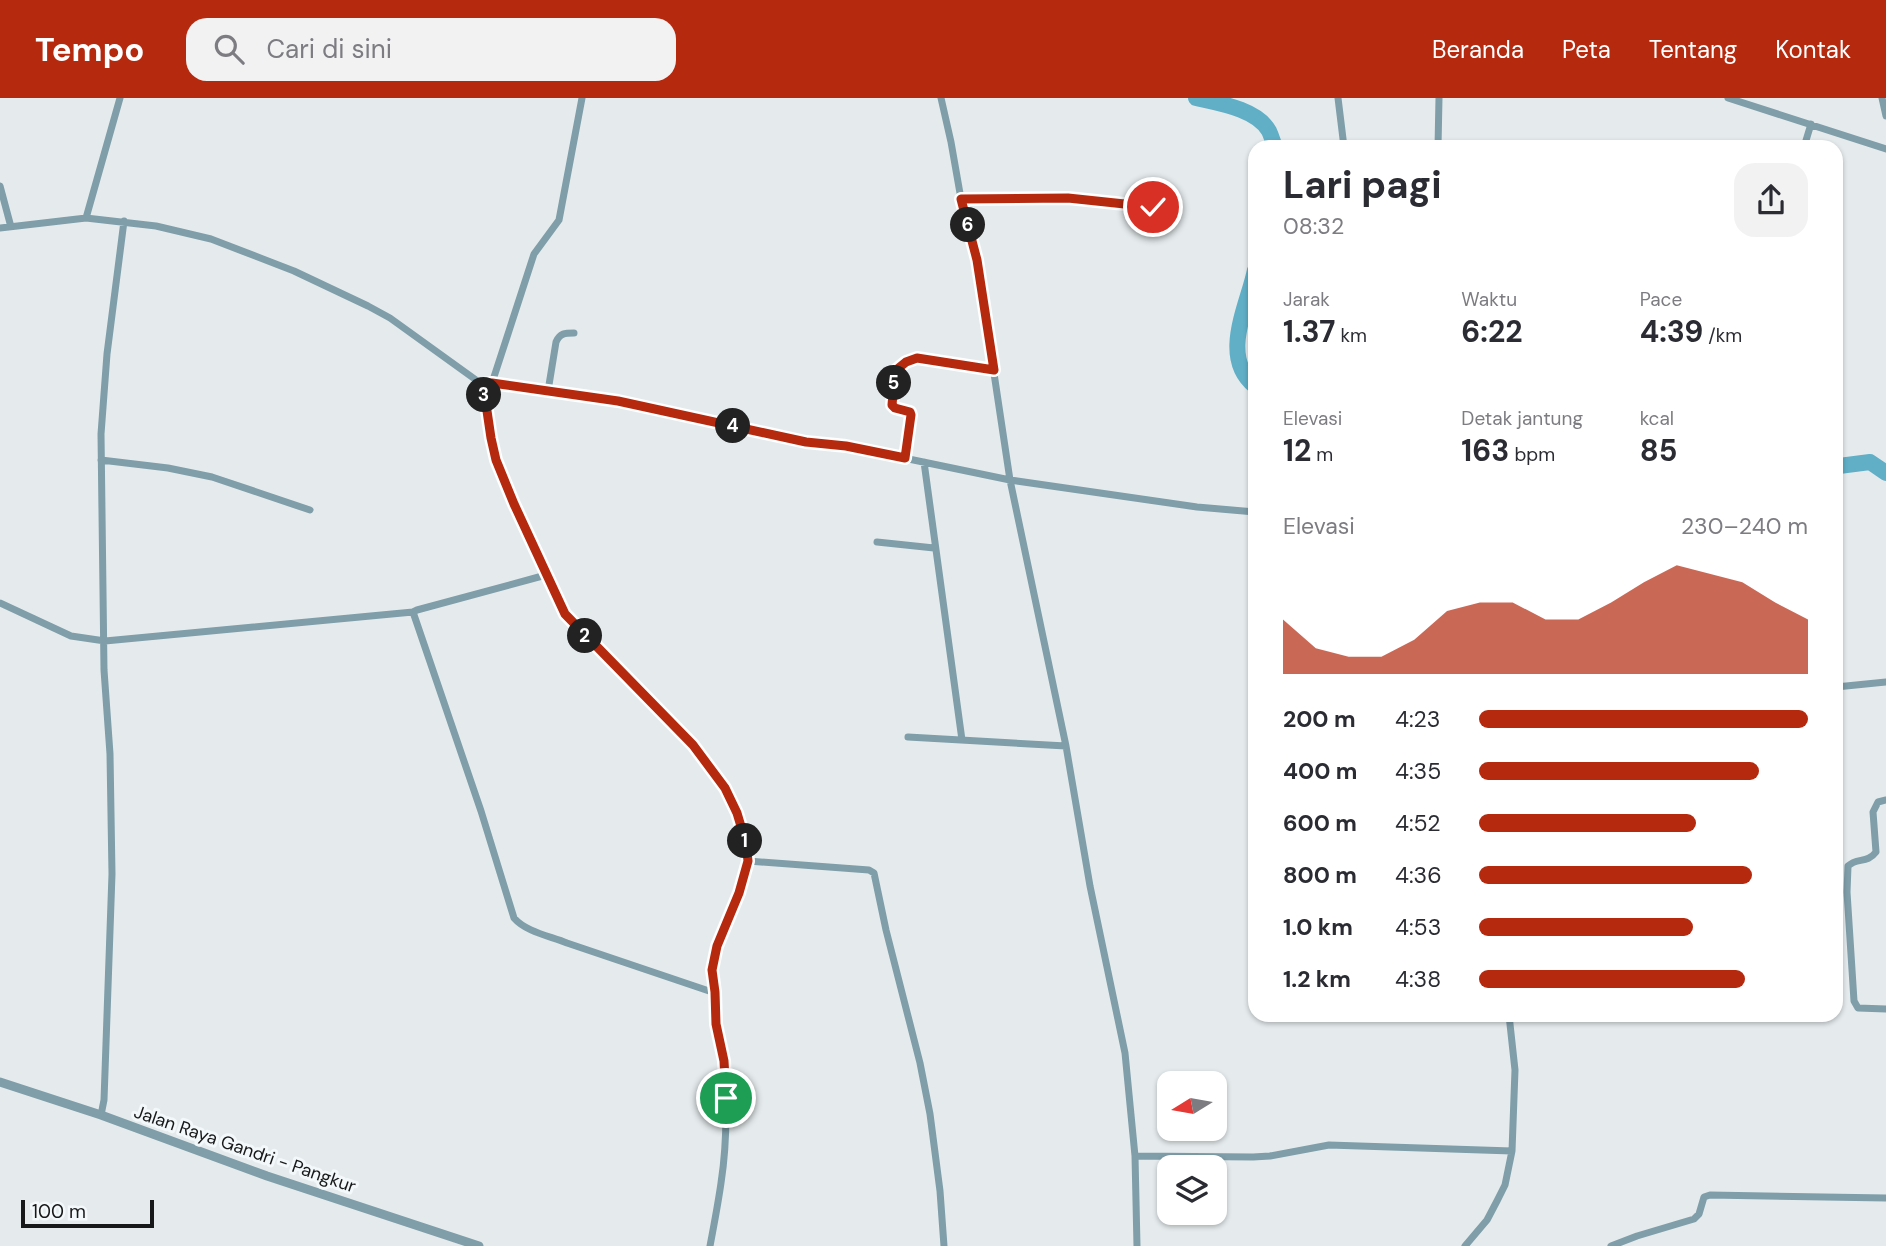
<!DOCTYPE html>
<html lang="id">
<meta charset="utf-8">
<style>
body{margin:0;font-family:"DM Sans",sans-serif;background:#f2f2f3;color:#2b2b33;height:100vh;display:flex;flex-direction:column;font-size:26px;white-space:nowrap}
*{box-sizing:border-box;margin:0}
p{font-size:23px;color:#7c7c81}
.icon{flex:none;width:38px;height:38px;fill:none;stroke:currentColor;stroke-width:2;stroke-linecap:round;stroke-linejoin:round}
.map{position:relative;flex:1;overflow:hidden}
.sheet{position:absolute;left:1248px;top:42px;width:595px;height:882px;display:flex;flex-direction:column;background:#fff;border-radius:21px;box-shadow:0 2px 5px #0004}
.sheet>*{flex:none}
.needle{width:46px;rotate:259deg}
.controls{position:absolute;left:1157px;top:973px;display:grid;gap:14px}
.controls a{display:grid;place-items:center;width:70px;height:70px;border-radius:14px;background:#fff;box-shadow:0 2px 5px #0004;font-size:35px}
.scale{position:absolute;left:21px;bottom:18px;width:133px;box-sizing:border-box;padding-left:7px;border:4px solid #171819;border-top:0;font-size:19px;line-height:24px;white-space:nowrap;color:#171819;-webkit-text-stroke:5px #f3f8fa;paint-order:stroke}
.pin{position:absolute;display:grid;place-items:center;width:60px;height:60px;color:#fff;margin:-30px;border:4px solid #fff;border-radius:50%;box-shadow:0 2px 7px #0007}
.km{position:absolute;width:35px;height:35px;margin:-18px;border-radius:50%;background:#222;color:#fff;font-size:19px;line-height:35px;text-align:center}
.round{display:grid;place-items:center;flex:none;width:74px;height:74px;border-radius:21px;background:#f2f2f3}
.overview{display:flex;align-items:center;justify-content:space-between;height:119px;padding:0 35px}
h1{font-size:38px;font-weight:700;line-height:52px}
.figures{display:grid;grid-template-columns:repeat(3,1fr);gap:10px;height:119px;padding:7px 35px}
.figures div{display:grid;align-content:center}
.figures b{font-size:30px;font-weight:700}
.figures small{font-size:19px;font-weight:400}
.figures p{font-size:19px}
.chart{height:196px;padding:14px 35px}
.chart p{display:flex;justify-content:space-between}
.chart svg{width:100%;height:126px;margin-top:7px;fill:#b5290f;opacity:.7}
ul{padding:0 35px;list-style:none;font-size:23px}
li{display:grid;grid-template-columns:112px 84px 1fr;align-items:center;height:52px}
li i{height:18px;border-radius:9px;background:#b5290f}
header{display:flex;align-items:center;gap:42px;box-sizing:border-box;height:98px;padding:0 35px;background:#b5290f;color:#fff}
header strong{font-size:33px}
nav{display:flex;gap:38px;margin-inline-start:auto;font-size:24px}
.search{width:490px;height:63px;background:#f2f2f3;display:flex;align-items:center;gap:18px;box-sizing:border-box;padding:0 24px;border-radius:21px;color:#7c7c81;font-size:26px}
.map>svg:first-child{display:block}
</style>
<header>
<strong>Tempo</strong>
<div class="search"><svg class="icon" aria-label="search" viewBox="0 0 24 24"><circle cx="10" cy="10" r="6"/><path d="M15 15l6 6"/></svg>Cari di sini</div>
<nav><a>Beranda</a><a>Peta</a><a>Tentang</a><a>Kontak</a></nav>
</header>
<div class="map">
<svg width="1886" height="1148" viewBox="0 0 1886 1148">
<rect width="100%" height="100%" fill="#e5ebed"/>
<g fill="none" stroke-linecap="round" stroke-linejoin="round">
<!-- river -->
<path stroke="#60afc7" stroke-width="16" d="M1196,0C1218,5 1257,11 1269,33C1271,37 1273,44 1275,49
M1255,172C1248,207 1219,259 1255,288
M1836,364L1839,368L1870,364L1886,375"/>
<!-- minor -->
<path stroke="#7f9ea9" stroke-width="7" d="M941,0L951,44L961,101L977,162L1010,382L1066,648L1090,788L1125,955L1135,1058L1137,1148
M1338,0L1344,49
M1728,0L1886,51
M1882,0L1886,18
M1438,49L1439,0
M1804,49L1811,26
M0,88L11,129
M961,101L1068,100L1153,109
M86,120L120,0
M0,130L86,120L156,128L211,141L294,173L368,208L390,220L483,287L492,285L618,303L806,344L846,348L1010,382L1197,409L1255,414
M492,285L534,156L559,122L582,0
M483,287L491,340L496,362L514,406L565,516L693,647C717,676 738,707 746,744C754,784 721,828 713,867C711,876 714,884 715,893C716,904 715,915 716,925C717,939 723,953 724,967C727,1006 727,1046 721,1085C718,1106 714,1127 710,1148
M548,293L556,244C560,235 565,235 574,235
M905,360L911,317L910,314L895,310L893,307L895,273L906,264L917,260L994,272
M101,362L168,370L212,379L310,412
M924,364L962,642
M877,444L934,450
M0,505L71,538L105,543L413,514L417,512L546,477
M413,514L481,713L514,820C526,834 550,838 567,845C616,862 666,878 715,895
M1836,589L1886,584
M908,639L1066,648
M1886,702L1878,704L1873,714L1876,754C1867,766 1857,759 1848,768L1847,794L1854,903L1858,910L1886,911
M748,763L869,772L874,775L886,832L920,965L930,1016L940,1093L944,1148
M101,1017L104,1002L112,776L110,656L104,572L101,336L107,256L124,123
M1135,1058L1253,1059L1270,1058L1329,1047L1512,1053
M1465,1148L1487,1122L1497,1103L1505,1087L1512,1053L1515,972L1509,917
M1611,1148L1637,1138L1694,1121L1699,1116L1704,1099L1710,1097L1886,1100"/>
<!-- tertiary -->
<path stroke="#7f9ea9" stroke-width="9" d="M0,984L101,1017L267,1078L479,1148"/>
</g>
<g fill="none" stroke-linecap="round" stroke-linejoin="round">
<defs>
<path id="route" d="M726,1000L724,963L716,926L715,894L712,872L717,848L739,795L748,763L746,745L737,715L725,690L693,647L565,516L514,406L496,362L491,340L483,286L492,285L618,303L806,344L846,348L905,360L911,317L910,314L895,310L892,307L895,273L906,264L917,260L994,272L977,162L961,101L1068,100L1153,109"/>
</defs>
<!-- route casing -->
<use href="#route" stroke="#fff" stroke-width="14"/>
<!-- route -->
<use href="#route" stroke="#b5290f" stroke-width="9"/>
</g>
<g text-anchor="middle" stroke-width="6" stroke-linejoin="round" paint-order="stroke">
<!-- street labels -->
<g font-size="18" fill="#171819" stroke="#f3f8fa">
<text transform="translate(245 1051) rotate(19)" y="6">Jalan Raya Gandri - Pangkur</text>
</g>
</g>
</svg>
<div class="controls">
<a><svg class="needle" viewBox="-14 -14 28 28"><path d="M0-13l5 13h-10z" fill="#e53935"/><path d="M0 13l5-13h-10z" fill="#7c7c81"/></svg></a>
<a><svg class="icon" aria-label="layers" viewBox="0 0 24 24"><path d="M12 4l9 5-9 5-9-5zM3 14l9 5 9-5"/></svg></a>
</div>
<div class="scale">100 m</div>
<div class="pin" style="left:726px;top:1000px;background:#1e9e55"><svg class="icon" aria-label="arrive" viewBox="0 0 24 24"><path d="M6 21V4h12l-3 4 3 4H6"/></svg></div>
<div class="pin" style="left:1153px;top:109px;background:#d93025"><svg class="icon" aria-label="check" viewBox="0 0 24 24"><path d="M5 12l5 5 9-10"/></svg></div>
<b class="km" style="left:745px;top:743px">1</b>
<b class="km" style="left:585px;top:538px">2</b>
<b class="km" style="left:484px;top:297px">3</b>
<b class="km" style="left:733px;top:328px">4</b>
<b class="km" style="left:894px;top:285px">5</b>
<b class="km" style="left:968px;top:127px">6</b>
<section class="sheet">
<div class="overview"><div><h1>Lari pagi</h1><p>08:32</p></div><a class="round"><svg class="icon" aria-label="share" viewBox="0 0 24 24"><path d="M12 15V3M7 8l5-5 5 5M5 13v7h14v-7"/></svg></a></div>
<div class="figures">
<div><p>Jarak</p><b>1.37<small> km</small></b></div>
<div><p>Waktu</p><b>6:22</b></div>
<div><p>Pace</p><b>4:39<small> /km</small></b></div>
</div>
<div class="figures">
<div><p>Elevasi</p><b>12<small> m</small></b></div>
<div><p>Detak jantung</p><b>163<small> bpm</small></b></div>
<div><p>kcal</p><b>85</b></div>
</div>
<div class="chart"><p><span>Elevasi</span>230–240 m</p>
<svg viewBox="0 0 160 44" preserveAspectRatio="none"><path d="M0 44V25L10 35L20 38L30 38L40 32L50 22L60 19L70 19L80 25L90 25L100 19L110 12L120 6L130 9L140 12L150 19L160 25V44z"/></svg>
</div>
<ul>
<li><b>200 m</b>4:23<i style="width:100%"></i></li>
<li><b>400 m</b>4:35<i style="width:85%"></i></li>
<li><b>600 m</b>4:52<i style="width:66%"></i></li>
<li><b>800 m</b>4:36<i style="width:83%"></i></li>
<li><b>1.0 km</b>4:53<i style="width:65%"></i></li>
<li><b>1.2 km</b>4:38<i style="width:81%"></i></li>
</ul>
</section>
</div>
